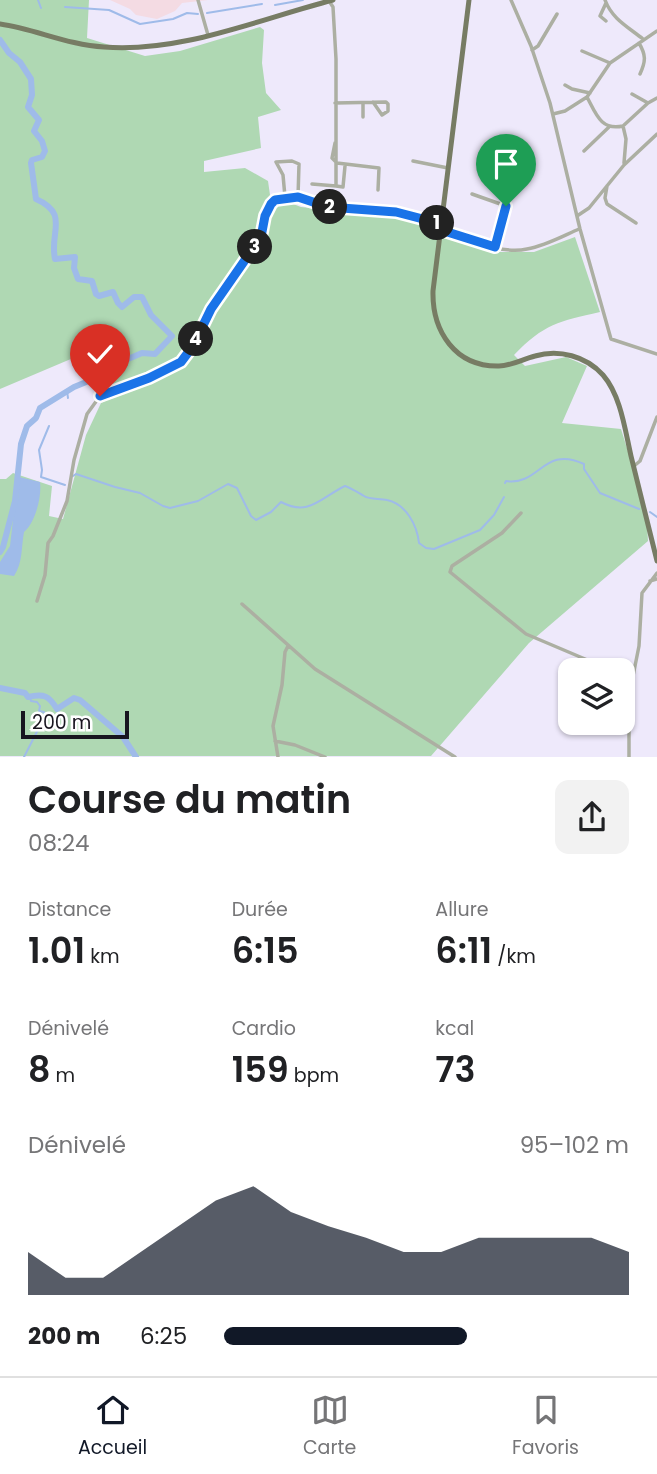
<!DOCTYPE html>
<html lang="fr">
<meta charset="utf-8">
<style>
body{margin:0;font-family:Poppins,sans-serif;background:#f2f2f2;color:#202124;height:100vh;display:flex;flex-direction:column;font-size:26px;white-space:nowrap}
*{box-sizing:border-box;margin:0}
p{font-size:23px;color:#757577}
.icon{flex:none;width:38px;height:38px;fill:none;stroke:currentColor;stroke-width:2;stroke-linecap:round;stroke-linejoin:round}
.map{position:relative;height:757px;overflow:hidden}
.drawer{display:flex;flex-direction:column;background:#fff;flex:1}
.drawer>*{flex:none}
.fabs{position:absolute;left:558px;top:658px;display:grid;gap:14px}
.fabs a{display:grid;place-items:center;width:77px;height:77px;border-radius:14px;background:#fff;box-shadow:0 2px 5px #0004;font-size:35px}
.scale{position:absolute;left:21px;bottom:18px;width:108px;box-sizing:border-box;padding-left:7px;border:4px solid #18151f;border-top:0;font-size:19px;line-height:24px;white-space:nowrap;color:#18151f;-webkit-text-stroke:5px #fff;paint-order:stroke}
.pin{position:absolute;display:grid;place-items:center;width:60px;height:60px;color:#fff;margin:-72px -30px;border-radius:50% 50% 50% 0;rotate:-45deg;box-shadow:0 0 7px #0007}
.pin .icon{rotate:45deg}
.km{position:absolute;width:35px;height:35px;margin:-18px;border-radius:50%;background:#222;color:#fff;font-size:19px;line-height:35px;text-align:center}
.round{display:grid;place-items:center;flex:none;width:74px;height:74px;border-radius:14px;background:#f2f2f2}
.headline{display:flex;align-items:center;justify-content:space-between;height:119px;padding:0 28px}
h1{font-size:38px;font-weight:600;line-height:52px}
.metrics{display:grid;grid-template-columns:repeat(3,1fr);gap:10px;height:119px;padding:7px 28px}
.metrics div{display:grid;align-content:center}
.metrics b{font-size:35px;font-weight:600}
.metrics small{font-size:19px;font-weight:400}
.metrics p{font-size:19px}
.chart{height:196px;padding:14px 28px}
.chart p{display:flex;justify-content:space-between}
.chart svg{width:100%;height:126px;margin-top:7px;fill:#111827;opacity:.7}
ul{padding:0 28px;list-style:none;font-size:23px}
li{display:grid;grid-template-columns:112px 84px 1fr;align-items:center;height:52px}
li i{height:18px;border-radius:9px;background:#111827}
.menu{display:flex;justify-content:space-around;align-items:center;height:98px;border-top:2px solid #e0e0e0;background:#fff;font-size:19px;color:#757577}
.menu a{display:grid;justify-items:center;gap:4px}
.menu .on{color:#111827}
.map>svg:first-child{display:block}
</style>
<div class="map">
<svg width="657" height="757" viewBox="0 0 657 757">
<rect width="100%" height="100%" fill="#eee9fb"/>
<!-- education -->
<path fill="#f4dbe3" d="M110,0H208L182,3L175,11L157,19L136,15L130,9Z"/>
<!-- green -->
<path fill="#afd8b3" d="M0,0H89L87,38L145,56L180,51L260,27L264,30L262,63L266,93L281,110L258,117L261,148L204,161V172L245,168L268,181L270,195L301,207L393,216L436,226L443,235L501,252H534L575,237L600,312C559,321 544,324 514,355L525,366L566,357L587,366L562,423L621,429L646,509L648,541L529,643L431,756H0V479H6L13,473L52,486L49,516L63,519L86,435L101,403L118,394L85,353L0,389Z"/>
<!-- water -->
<path fill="#9fbbe9" d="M19,477L40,482C42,497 35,523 24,532C21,548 23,562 14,576L0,574V562L10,546L14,511L18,500Z"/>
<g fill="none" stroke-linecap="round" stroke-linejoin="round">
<!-- stream -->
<path stroke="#9fbbe9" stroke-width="2" d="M38,0L41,8
M275,5L303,0
M65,7L109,10L140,24L173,19L187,13L198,14
M207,13L262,4
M67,391L68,398
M49,426L39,450L42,470L41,477L65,485
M73,476L76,474L115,487L140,493L163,506L170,508L198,501L228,484L237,488L251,516L256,520L271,512L281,502C309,517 320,498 345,486C353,489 357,492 364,496C370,500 380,498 387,500C406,504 417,525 419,543L426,548L434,549L480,530L494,515L504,497
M505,483L506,481C540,486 543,445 584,464V469L600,493L639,509
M650,512L657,517
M24,757L45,716L44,712L39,711L40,706L37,702L31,701L30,697"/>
<!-- river -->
<path stroke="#9fbbe9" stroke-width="6" d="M0,40L9,53L20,62L31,79L32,95L28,107L39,120L34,131L42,141L45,151L42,157L32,160L31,163L36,199C70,214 49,232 55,259L75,257L74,268L78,279L92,281L96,294L99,296L113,292L118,303L122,307L134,297H142L151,315L172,336L155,354L142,353L114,365L96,378L74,387L40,408L36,418L27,426L21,444L15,501L3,547L0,552
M0,688L25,693L28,697C44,693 49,696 57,709L74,698L80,700L123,737L136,757"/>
<!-- minor -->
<path stroke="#acafa2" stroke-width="3.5" d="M198,0L208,35
M511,0L531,46L550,103L580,229L611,339L657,354
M605,0C612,19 628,27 643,39
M606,3L600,16L606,21
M639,43C646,55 646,61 640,74
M532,50L538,46L557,14
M582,51L610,63
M565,85L572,89L590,93
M632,94L648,103
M587,97C596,114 601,131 623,126
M335,103L386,102L388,104V111L382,115L373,102
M363,103V117
M553,114L565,111L587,97L610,63L657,31
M335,143L332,158L337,163L379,168L378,190
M584,151L609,127
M413,161L448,168
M624,163L626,139L623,126L648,103L657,98
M312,184L336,186V59L333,7L329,1
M336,186L343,187L345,166
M607,186L605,198L607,204L636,223
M472,194L506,206L495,247
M285,197L283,175L276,162L292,161L299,164L298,197
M577,216L589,208L624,165L657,134
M441,230C467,238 500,255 527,249C545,246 563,236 579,229
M634,466L640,461L657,417
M521,513L502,533L452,566L450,572L526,634L585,659L601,670
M650,581L657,579
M37,601L45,575L48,543L53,536L67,501L74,460L87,414L100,396L107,392L149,378L181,362L193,346L211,309L261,237L265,216L271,204L275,200L298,197L328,207L396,212L442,224
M242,604L315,669L455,757
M623,690L629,696
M275,741L295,745L325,757
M278,757L273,726L282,685L285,652L288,646
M629,757V696L639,646L642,593L657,573"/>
<!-- major -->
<path stroke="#777c64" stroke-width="5" d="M469,0L433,291C432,331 455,367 499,366C511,366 523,359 535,356C559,349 586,356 603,375C621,396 625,430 631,456C640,491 648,526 657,561
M0,24C35,29 68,45 104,47C182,53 259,19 333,0"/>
</g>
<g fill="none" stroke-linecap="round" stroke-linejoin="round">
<defs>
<path id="route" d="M100,396L149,378L181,362L193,346L211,309L261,237L265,216L271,204L275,200L298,197L328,207L396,212L442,224L441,230L495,247L506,206"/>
</defs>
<!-- route casing -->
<use href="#route" stroke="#fff" stroke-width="14"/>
<!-- route -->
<use href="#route" stroke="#1a73e8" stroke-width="9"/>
</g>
</svg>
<div class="fabs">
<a><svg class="icon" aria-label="layers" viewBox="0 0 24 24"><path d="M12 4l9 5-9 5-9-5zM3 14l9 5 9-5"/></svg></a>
</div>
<div class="scale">200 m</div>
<div class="pin" style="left:506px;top:206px;background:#1e9e55"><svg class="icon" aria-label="arrive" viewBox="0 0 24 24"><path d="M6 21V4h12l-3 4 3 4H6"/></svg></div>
<div class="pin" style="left:100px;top:396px;background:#d93025"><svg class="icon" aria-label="check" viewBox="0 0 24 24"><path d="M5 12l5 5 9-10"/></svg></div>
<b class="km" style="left:437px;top:223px">1</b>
<b class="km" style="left:330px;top:207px">2</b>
<b class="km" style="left:255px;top:247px">3</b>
<b class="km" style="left:196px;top:339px">4</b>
</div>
<section class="drawer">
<div class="headline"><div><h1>Course du matin</h1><p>08:24</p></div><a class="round"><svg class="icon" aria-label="share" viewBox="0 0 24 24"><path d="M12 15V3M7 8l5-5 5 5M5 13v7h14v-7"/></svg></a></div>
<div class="metrics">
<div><p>Distance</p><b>1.01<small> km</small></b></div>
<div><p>Durée</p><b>6:15</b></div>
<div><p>Allure</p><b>6:11<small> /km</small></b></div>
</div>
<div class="metrics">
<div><p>Dénivelé</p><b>8<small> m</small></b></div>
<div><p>Cardio</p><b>159<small> bpm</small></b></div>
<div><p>kcal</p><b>73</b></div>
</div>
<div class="chart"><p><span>Dénivelé</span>95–102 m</p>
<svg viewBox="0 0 160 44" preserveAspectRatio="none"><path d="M0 44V29L10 38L20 38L30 29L40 20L50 11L60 6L70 15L80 20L90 24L100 29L110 29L120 24L130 24L140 24L150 24L160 29V44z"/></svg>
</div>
<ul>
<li><b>200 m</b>6:25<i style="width:60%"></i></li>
</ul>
</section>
<nav class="menu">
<a class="on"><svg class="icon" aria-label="home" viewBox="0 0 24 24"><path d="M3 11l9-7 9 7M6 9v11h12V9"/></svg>Accueil</a>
<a><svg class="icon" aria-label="map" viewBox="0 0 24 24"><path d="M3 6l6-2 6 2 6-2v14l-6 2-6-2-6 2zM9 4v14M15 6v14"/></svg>Carte</a>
<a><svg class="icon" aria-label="saved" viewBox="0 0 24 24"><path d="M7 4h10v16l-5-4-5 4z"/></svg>Favoris</a>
</nav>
